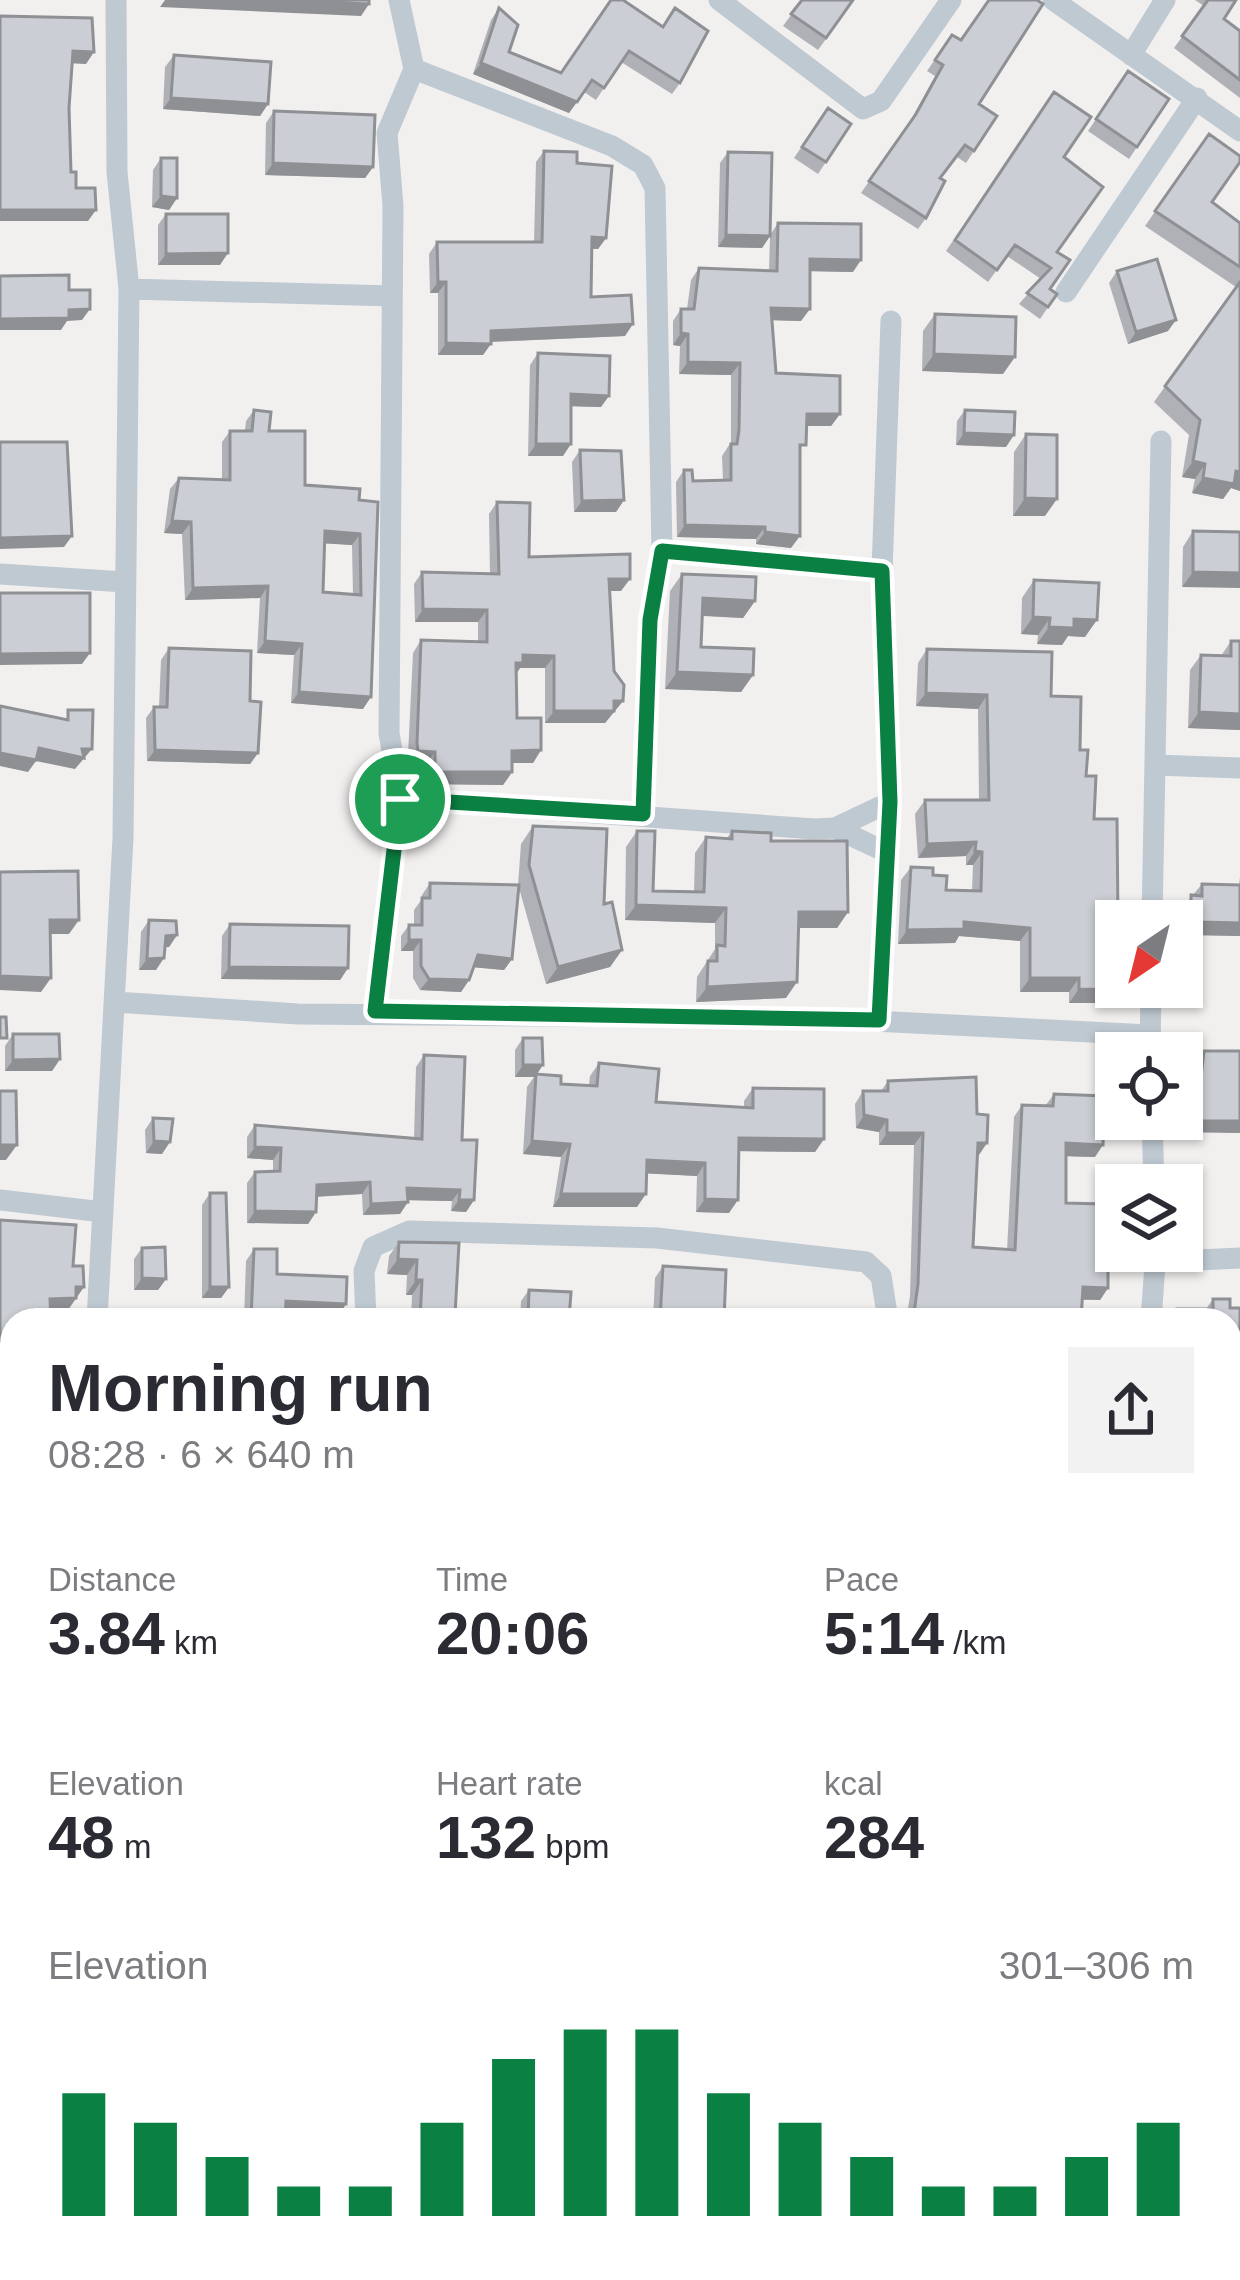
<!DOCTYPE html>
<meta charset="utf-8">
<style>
body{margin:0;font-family:Arial,sans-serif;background:#f2f2f3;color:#2b2b33;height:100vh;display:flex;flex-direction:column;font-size:45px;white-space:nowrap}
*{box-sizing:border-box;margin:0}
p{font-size:39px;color:#7c7c81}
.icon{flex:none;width:66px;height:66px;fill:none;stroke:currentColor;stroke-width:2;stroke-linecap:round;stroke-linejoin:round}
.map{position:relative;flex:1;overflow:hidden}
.drawer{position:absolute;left:0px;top:1308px;width:1242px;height:972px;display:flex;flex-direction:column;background:#fff;border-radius:36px 36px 0 0;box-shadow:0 3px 9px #0004}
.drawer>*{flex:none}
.needle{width:78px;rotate:215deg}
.fabs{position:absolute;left:1095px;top:900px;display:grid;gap:24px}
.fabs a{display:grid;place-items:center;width:108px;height:108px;border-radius:0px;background:#fff;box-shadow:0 3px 9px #0004;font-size:60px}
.pin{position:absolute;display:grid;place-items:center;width:102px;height:102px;color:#fff;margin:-51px;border:6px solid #fff;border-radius:50%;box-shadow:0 3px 12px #0007}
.round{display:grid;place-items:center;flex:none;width:126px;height:126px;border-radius:0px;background:#f2f2f3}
.summary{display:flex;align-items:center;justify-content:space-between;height:204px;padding:0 48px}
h1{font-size:66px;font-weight:700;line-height:90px}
.metrics{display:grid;grid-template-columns:repeat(3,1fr);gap:18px;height:204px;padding:12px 48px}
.metrics div{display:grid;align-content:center}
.metrics b{font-size:60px;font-weight:700}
.metrics small{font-size:33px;font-weight:400}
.metrics p{font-size:33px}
.chart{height:336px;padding:24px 48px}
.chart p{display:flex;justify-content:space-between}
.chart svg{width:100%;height:216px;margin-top:12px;stroke:#0b8043;stroke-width:6}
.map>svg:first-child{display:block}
</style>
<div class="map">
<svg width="1240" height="2280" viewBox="0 0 1240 2280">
<rect width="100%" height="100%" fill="#f2efef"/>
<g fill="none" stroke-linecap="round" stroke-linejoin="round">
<!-- street -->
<path stroke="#bfc9d2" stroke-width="21" d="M399,0L414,69L612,146L643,165L655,188L662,551L882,571
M719,0L863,109L881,101L951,0
M1053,0L1240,131
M1131,55L1165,0
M129,289L392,296
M1066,292L1197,98
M0,574L125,582
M1155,765L1240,768
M400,799L814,829L835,828L890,802
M642,813L650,621L662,551
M835,828L888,853
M1152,921L1161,441
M115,1002L298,1014L813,1018L1150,1035
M375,1011L400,799L389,733L393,206L387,133L414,69
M879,1020L890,802L882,571L891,321
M1150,1053L1151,987
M1152,1119L1154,1185
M0,1200L103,1212
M1156,1262L1240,1258
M97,1320L123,838L129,289L117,172L116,0
M366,1320L364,1271L373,1247L409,1231L657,1238L866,1262L881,1276L888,1320
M1151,1320L1156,1251
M0,1537L12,1539
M1230,1747L1240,1746
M0,1897L12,1896
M406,2268L408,2280
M991,2268L992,2280
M655,2280L660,2279"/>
<!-- secondary -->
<path stroke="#c1ccd9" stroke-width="30" d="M1230,2078H1240
M1230,2100L1240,2099
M0,2146L12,2145
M0,2169L12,2168"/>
</g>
<!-- wall -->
<path fill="#afb1b6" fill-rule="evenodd" d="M611,0L680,83L672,94L621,62L596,100L584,92L569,113L473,74L491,20L499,8L509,52L561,73Z
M802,0H854L818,50L783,26Z
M1195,0H1236L1224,19L1240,31V98L1174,48L1204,6Z
M952,35L979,104L997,116L966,163L957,157L941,178L926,218L918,229L861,193L908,125L935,76L927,71Z
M174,55L268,104L260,116L163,109L165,67Z
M1128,71L1169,99L1129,159L1088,131Z
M1054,92L1064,157L1057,252L1050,289L1057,294L1040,319L1019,304L1041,279L1007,256L988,282L946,251Z
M828,108L851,124L818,174L794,158Z
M274,111L373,167L365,178L265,175L266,123Z
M1209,134L1212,202L1240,223V491L1231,488L1223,499L1192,493L1195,479L1182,477L1189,435L1154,402L1236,287L1145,226Z
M544,151L577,163L606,238L598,249H592L591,297L625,336L491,342L483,355H438V293H430L429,254L437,242H534L536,162Z
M728,152L770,235L778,223L853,272L810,271L801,321L772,320L776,373L840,414L831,426H806L800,454L791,548L756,544V539L677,537L676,482L684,470L693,481L723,480L722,456L731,442V375L679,374L680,346L673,345V321L681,309H687L691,280L699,268L769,271L770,236L762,248L718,247L720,163Z
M161,158L177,198L169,210L152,207L153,170Z
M166,214L220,265H158V225Z
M1117,271L1168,331L1128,344L1109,283Z
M935,314L1003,374L922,371L923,331Z
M538,353L601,407L571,406L563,456H528L530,365Z
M254,410L305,485L359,500L363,709L291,703L294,655L257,653L260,598L185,600L182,534L164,533L170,489L179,478L222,480V442L230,431H245L246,421ZM325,543L352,545L353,594L323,592Z
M965,410L1006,447L956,445L957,421Z
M1026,434L1045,516H1013L1014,452Z
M580,450L624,500L616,512H574L572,462Z
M497,502L529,557L621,591H609L614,671L623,701L605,723H545V668H520L517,673V718L541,750L533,763H512V772L503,785L426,784V764H409L408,755L413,653L421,640L478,641V622H415L414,584L422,572L490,574L489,514Z
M1193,531L1240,532L1182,587L1183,547Z
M682,574L755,601L743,618L702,616L701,647L753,675L741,692L665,689L670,591Z
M1034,580L1085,637L1068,636L1062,645L1037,644L1038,635L1021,634L1022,598Z
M1231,641H1240V730L1188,728L1190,670L1201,655L1221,656Z
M169,648L250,701L258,753L250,764L147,761L146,718L154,707H159L161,660Z
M927,649L1051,696L1080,750L1094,819L1109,1003H1069V992H1020V941L959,936L955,943L898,944L901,880L911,867L933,875L946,890L972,891L973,865H966V856L918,858L915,814L925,800H979L978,709L916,706L918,663Z
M533,826L604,904L622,950L610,967L546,984L519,888L512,959L504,970L474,967L469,980L461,992L420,990L413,978V951H401V936L409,925H414V910L422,899V895L430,883L518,885L521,844Z
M637,831L653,891L694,892L695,853L706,837L727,838L732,831L771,841L848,912L837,928H798L786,998L696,1002L697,977L715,949V923L625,920L626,847Z
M1240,877V936L1192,935V926H1182V908L1202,884L1239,885Z
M149,920L177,935L169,947H165L156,970H139L141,932Z
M230,924L348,968L340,980L221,979L222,936Z
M13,1034L60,1059L52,1071H5V1046Z
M523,1038L536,1074L561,1084L589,1085L590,1076L599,1063L656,1102L744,1107V1101L753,1088L824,1139L815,1152L739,1151L729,1213L696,1212L697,1176L647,1173L637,1207H553L561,1157L523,1154L527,1087L534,1077H515V1050Z
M1204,1051L1240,1133L1188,1132L1195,1062Z
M424,1055L462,1140L474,1200L466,1212L451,1211L452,1201L408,1200L400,1214L363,1215L362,1194L316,1197V1212L308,1224L247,1223V1183L255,1172L273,1171V1160L247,1158V1137L255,1125L414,1138L416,1067Z
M888,1081L977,1114L987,1143L977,1155L973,1247L1007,1250L1014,1117L1022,1105L1045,1106L1054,1094L1095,1157L1066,1156V1203L1102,1255L1108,1288L1100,1300H1082L1081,1320H906L910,1296L914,1145H879V1132L856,1128L855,1104L863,1091H881Z
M153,1118L162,1154L146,1153L145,1130Z
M210,1193L229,1287L221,1298H202V1205Z
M399,1242L459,1243L455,1315L452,1320H411L412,1295H406L407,1275L387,1274L389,1256Z
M142,1248L166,1279L158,1290H134V1259Z
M254,1249L277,1274L346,1304L338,1316L286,1313L285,1320H244L246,1261Z
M663,1266L724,1320H653L655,1278Z
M529,1290L569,1320H520L521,1301Z
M1213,1299L1230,1308H1240V1468L1231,1467L1230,1320H1170L1177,1309H1206Z
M12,2201V2236L9,2237L8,2207Z
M66,2268H111L112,2271L206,2280H65Z
M1003,2268H1052V2280H1007Z"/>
<!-- shaded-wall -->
<path fill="#8e9094" d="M165,0H269L369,4L361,16L160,7Z
M73,51L94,52L86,64L65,63Z
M481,63L577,102L569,113L473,74Z
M171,98L268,104L260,116L163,109Z
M273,163L373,167L365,178L265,175Z
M161,196L177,198L169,210L152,207Z
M0,210H96L88,221H0Z
M726,235L770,236L762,248L718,247Z
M592,237L606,238L598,249L584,248Z
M228,253L220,265H158L166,254Z
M810,259L861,260L853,272L802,271Z
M438,282H446L438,293H430Z
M771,308L810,309L801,321L763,320Z
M90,309L82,320L67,321L61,330H0V319Z
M1176,320L1168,331L1128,344L1136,332Z
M633,324L625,336L483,342L491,331Z
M681,333L688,334L680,346L673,345Z
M446,343L491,344L483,355H438Z
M934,354L1015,357L1003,374L922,371Z
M688,362L740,363L731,375L679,374Z
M571,394L609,396L601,407L562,406Z
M807,414H840L831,426H798Z
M964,433L1014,435L1006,447L956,445Z
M536,444H571L563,456H528Z
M1193,461L1205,464L1195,479L1182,477Z
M1236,471L1240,472V491L1231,488L1223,499L1192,493L1203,478Z
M1025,498L1057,499L1045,516H1013Z
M624,500L616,512H574L582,501Z
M172,521L191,522L182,534L164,533Z
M685,525L765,527L756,539L677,537Z
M325,531L360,534L352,545L317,543Z
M765,532L800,536L791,548L756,544Z
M72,536L64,547L0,549V538Z
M1193,572L1240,573V588L1182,587Z
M609,579H630L621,591H600Z
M268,586L260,598L185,600L193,588Z
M703,598L755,601L743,618L691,615Z
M423,609L487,610L478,622H415Z
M1033,617L1050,618L1038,635L1021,634Z
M1074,619L1097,620L1085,637L1068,636L1062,645L1037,644L1049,627Z
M265,641L302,644L294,655L257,653Z
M90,653L82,664L0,665V654Z
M523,655L554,656L545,668H520L514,676L508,675Z
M677,672L753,675L741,692L665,689Z
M299,692L371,697L363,709L291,703Z
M926,693L987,695L978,709L916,706Z
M614,701H623L605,723H545L554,711Z
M1199,712L1240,714V730L1188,728Z
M39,748L82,749H92L75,769L36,761L28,772L0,766V753Z
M155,750L258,753L250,764L147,761Z
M541,750L533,763H503L512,751Z
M418,751L435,752L426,764H409Z
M435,772H512L503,785L426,784Z
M976,842L966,856L918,858L927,844Z
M975,851L982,852L973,865H966Z
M636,905L726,908L715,923L625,920Z
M799,912H848L837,928H788Z
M1191,913L1201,914L1192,926H1182Z
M50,920H79L69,934H40Z
M964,922L1030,928L1020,941L959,936L955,943L898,944L907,930Z
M1201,922L1240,923V936L1192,935Z
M177,935L169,947L158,948L166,936Z
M409,940H421L413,951H401Z
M622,950L610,967L546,984L558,967Z
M478,955L512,959L504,970L470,967Z
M164,958L156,970H139L147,959Z
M229,967L348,968L340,980L221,979Z
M0,976L51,978L41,992L0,990Z
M1030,978H1079L1069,992H1020Z
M429,979L469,980L461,992L420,990Z
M797,982L786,998L696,1002L707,987Z
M1079,989L1119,990L1109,1003H1069Z
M60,1059L52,1071H5L13,1060Z
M523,1065H543L535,1077H515Z
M864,1115L887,1120L879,1132L856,1128Z
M1196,1121H1240V1133L1188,1132Z
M887,1133H923L914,1145H879Z
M739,1138L824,1139L815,1152L730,1151Z
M154,1141L170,1142L162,1154L146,1153Z
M532,1141L570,1144L561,1157L523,1154Z
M978,1143H987L979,1155H969Z
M1066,1143L1103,1145L1095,1157L1058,1156Z
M0,1145H17L6,1160H0Z
M255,1147L281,1148L273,1160L247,1158Z
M647,1160L705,1163L697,1176L638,1173Z
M370,1182L362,1194L308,1197L317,1185Z
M407,1188L460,1190L452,1201L399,1200Z
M561,1194H646L637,1207H553Z
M705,1199L738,1200L729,1213L696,1212Z
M459,1200H474L466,1212L451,1211Z
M408,1202L400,1214L363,1215L371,1204Z
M255,1211L316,1212L308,1224L247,1223Z
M398,1259L417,1260L407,1275L387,1274Z
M142,1278L166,1279L158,1290H134Z
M416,1280H422L412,1295H406Z
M76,1287H84L68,1310H42L50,1299Z
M210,1287H229L221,1298H202Z
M1083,1287L1108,1288L1100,1300L1074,1299Z
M286,1301L346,1304L338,1316L278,1313Z
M442,1314L455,1315L452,1320H438Z
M1231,1454L1240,1455V1468L1230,1467Z
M12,1485V1496L0,1497V1486Z
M1230,1698L1239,1699L1231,1711H1230Z
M0,1721L12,1722V1735L0,1733Z
M0,1860L12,1861V1873L0,1872Z
M1235,1874H1240V1888L1230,1889Z
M1230,2036H1240V2044L1235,2051H1230Z
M315,2268H363L357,2276Z"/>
<!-- building -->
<path fill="#cbced4" stroke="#8e9094" stroke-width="3" fill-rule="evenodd" d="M269,0H369V4Z
M611,0H623L663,27L675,8L708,31L680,83L629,51L604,88L592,80L577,102L481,63L499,8L518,25L509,52L561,73Z
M802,0H853L826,38L791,14Z
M989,0H1037L1043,4L979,104L997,116L974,151L965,145L940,178L945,181L926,218L869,181L916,114L943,65L935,60L952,35L961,40Z
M1208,0H1236L1224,19L1240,31V80L1182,36Z
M0,16L92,18L94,52L73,51L69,108L71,172H76V188H95L96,210H0Z
M174,55L271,62L268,104L171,98Z
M1128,71L1169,99L1137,147L1096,119Z
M1054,92L1091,117L1064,157L1103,187L1057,252L1070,260L1050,289L1057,294L1048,307L1027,293L1051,268L1015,245L997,270L955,240Z
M828,108L851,124L826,162L802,147Z
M274,111L375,115L373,167L273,163Z
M1209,134L1240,156V162L1212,202L1240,223V267L1155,211Z
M544,151L577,152V163L612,166L606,238L592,237L591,297L631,295L633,324L491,331V344L446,343V282H438L437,242H542Z
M728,152L772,153L770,236L726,235Z
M161,158H177V198L161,196Z
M166,214H228V253L166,254Z
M778,223L861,224V260L810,259V309L771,308L776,373L840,376V414H807L806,445H800V536L765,532V527L685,525L684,470H692L693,481L731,480V444H737L739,430L740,363L688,362V334L681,333V309H694L699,268L777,271Z
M1157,259L1176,320L1136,332L1117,271Z
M69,275V290H90V309L69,310V318L0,319V276Z
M1240,282V472L1236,471L1234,484L1203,478L1205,464L1193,461L1200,420L1165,386Z
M935,314L1016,317L1015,357L934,354Z
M538,353L610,356L609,396L571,394V444H536Z
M254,410L271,412L269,431H305V485L360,489L359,500L378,502L371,697L299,692L302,644L265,641L268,586L193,588L191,522L172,521L179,478L230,480V431H252ZM325,531L360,534L361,595L323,592Z
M965,410L1015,412L1014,435L964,433Z
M1026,434L1057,435V499L1025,498Z
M0,442H67L72,536L0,538Z
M580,450L621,451L624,500L582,501Z
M497,502L530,503L529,557L630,554V579H609L614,671L624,685L623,701H614V711H554V656L523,655V663H516L517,718H541V750L512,751V772H435V752L418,751L417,743L421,640L487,642V610L423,609L422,572L499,574Z
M1193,531L1240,532V573L1193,572Z
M682,574L756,577L755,601L703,598L701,647L754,649L753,675L677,672Z
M1034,580L1099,583L1097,620L1074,619V628L1049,627L1050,618L1033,617Z
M0,593H90V653L0,654Z
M1231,641H1240V714L1199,712L1201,655L1231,656Z
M169,648L251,651L250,701L261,702L258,753L155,750L154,707H167Z
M927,649L1052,652L1051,696L1081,697L1080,750H1088L1086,776H1096L1094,819H1117L1118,921H1116V987H1119V990L1079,989V978H1030V928L964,922V929L907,930L911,867L933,868V875L947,876L946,890L981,891L982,852L975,851L976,842L927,844L925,800H989L987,695L926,693Z
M0,706L68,720V710H93L92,749H82L84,758L39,748L36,760L0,753Z
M533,826L607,829L604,904L612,902L622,950L558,967L529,865Z
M637,831H655L653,891L704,892L706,837L732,839V831L771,833V841H847L848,912H799L797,982L707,987L708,961H717V945L725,946L726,908L636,905Z
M78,871L79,920H50L51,978L0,976V872Z
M430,883L519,885L512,959L478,955L469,980L429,979L421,966V940H409V925H422V898H430Z
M1202,884L1240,885V923L1201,922V914L1191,913V895L1202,896Z
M149,920L176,921L177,935L166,936L164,958L147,959Z
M230,924L349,926L348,968L229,967Z
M0,1017H6L7,1038H0Z
M13,1034H59L60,1059L13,1060Z
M523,1038H542L543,1065H523Z
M1204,1051H1240V1121H1196Z
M424,1055L465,1057L462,1140H477L474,1200H459L460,1190L407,1188L408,1202L371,1204L370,1182L317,1185L316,1212L255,1211V1172L280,1171L281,1148L255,1147V1125L422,1139Z
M599,1063L659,1069L656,1102L753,1108V1088L824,1089V1139L739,1138L738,1200L705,1199V1163L647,1160L646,1194H561L570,1144L532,1141L536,1074L561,1076V1084L597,1086Z
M976,1077L977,1114L988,1115L987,1143H978L973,1247L1015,1250L1022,1105L1053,1106L1054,1094L1105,1096L1103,1145L1066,1143V1203L1103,1204L1102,1255H1108V1288L1083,1287L1081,1320H913L918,1284L923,1133H887V1120L864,1115L863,1091H888V1081Z
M0,1091H16L17,1145H0Z
M153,1118L173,1119L170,1142L154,1141Z
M210,1193H226L229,1287H210Z
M0,1220L76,1225L73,1266H83L84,1287H76V1298L50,1299L51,1320H12V1348H9L12,1485L0,1486Z
M399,1242L459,1243L455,1315L442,1314V1320H420L422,1280H416L417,1260L398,1259Z
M165,1247L166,1279L142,1278V1248Z
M254,1249H277V1274L347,1277L346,1304L286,1301L285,1320H251Z
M663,1266L726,1270L724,1320H660Z
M529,1290L571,1292L569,1320H528Z
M1213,1299H1230V1308H1240V1455L1231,1454V1471H1230V1320H1178L1177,1309H1213Z
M152,1310H192V1320H152Z
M0,1565L12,1567V1722L0,1721Z
M1230,1662L1240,1663L1239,1699L1230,1698Z
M1230,1774H1240V1874H1235V1905H1240V2036H1230Z
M0,1797L12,1798V1861L0,1860Z
M12,2261V2268H42V2280H0V2262Z
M77,2268H111L112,2271L205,2268L206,2280H78Z
M364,2268H380V2280H360Z
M1015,2268H1052V2280H1015Z"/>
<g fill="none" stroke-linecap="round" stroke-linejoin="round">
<defs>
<path id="route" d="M662,551L882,571L890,802L879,1020L375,1011L400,799L643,814L650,620Z"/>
</defs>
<!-- route casing -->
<use href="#route" stroke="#fff" stroke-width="24"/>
<!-- route -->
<use href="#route" stroke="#0b8043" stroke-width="15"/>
</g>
</svg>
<div class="fabs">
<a><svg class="needle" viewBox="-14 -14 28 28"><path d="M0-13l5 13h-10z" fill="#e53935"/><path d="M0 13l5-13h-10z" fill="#7c7c81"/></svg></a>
<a><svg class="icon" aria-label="locate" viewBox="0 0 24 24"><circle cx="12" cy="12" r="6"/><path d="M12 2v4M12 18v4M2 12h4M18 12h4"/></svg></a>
<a><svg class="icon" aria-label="layers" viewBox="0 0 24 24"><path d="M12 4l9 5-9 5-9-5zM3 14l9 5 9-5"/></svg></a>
</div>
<div class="pin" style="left:400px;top:799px;background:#1e9e55"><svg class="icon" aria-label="arrive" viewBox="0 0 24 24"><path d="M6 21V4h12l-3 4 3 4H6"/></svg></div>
<section class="drawer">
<div class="summary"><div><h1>Morning run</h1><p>08:28 · 6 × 640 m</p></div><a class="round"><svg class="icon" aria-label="share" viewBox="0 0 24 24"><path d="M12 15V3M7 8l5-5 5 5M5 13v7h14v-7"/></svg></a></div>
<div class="metrics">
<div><p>Distance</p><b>3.84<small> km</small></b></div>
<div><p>Time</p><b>20:06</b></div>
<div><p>Pace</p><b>5:14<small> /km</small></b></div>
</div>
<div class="metrics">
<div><p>Elevation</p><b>48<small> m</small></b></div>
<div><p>Heart rate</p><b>132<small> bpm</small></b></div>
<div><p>kcal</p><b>284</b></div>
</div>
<div class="chart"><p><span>Elevation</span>301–306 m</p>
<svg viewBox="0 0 160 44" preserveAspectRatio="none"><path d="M5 44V19M15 44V25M25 44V32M35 44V38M45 44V38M55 44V25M65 44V12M75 44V6M85 44V6M95 44V19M105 44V25M115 44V32M125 44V38M135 44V38M145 44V32M155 44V25"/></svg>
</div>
</section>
</div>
